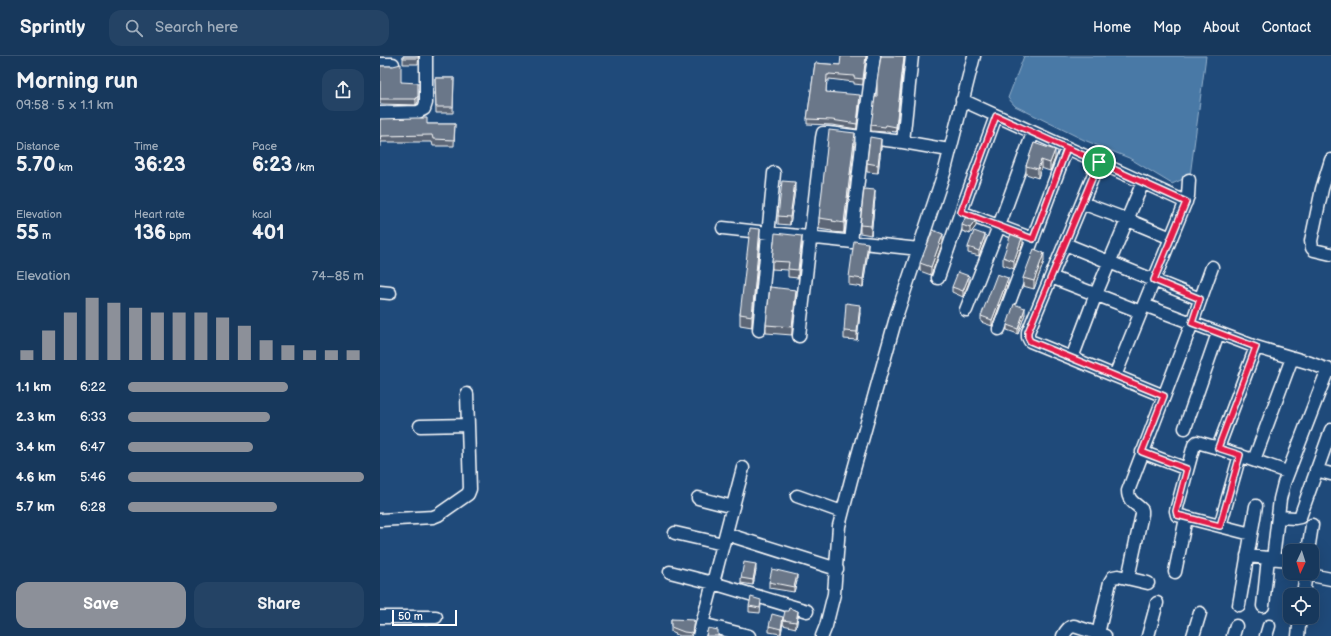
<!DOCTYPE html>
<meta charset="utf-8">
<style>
body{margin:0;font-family:"Balsamiq Sans",sans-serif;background:#244365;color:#f1f3f6;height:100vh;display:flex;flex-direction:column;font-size:15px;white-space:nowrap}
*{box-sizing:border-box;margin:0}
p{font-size:13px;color:#9eacbb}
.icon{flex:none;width:22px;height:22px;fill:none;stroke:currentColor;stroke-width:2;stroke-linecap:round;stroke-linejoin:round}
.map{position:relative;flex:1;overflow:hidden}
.drawer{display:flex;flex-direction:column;background:#17385c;width:380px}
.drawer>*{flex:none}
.needle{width:26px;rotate:184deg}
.buttons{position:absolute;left:903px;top:488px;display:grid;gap:8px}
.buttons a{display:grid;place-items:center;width:36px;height:36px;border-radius:8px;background:#17385c;box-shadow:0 4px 16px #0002,0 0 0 1px #365272;font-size:20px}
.scale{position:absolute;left:12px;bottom:10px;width:65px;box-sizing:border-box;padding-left:4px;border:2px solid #fff;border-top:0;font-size:11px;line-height:14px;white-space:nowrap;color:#fff;-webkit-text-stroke:3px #1f4a7a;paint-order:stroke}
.pin{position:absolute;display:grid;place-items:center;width:34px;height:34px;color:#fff;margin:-17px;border:2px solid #fff;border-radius:50%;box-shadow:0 1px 4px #0007}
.round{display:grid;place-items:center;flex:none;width:42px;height:42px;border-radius:12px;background:#244365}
.headline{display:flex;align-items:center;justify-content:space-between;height:68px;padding:0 16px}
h1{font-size:22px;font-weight:800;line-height:30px}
.stats{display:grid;grid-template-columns:repeat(3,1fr);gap:6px;height:68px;padding:4px 16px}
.stats div{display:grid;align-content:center}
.stats b{font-size:20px;font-weight:800}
.stats small{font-size:11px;font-weight:400}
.stats p{font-size:11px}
.chart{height:112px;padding:8px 16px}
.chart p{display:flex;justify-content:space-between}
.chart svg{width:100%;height:72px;margin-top:4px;stroke:#8c9099;stroke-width:6}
.cta{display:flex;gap:8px;margin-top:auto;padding:8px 16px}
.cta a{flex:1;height:46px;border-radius:12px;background:#8c9099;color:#fff;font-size:16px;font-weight:800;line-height:46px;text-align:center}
.cta a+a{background:#244365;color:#f1f3f6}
ul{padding:0 16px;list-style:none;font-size:13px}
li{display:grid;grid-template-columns:64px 48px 1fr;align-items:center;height:30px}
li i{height:10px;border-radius:5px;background:#8c9099}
header{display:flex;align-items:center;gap:24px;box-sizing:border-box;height:56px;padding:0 20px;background:#17385c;border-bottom:1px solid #365272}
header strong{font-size:19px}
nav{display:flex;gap:22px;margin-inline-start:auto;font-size:14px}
.search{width:280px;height:36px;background:#244365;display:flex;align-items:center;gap:10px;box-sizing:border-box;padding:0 14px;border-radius:12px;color:#9eacbb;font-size:15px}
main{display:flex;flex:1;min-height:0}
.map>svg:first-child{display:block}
</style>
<header>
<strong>Sprintly</strong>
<div class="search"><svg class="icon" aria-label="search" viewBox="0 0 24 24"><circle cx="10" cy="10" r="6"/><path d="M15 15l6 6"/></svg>Search here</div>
<nav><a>Home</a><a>Map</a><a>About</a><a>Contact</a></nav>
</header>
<main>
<section class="drawer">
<div class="headline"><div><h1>Morning run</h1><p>09:58 · 5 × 1.1 km</p></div><a class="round"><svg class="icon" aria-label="share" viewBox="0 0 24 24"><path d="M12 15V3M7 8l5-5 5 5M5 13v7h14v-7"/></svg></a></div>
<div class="stats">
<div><p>Distance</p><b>5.70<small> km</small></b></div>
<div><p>Time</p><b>36:23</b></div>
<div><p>Pace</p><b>6:23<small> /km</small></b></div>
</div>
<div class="stats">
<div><p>Elevation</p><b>55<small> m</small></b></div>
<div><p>Heart rate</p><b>136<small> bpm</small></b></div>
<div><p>kcal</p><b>401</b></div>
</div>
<div class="chart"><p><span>Elevation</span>74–85 m</p>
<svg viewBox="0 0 160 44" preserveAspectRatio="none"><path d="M5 44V38M15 44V26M25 44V15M35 44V6M45 44V9M55 44V12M65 44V15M75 44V15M85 44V15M95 44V18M105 44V23M115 44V32M125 44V35M135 44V38M145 44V38M155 44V38"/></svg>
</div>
<ul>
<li><b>1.1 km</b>6:22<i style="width:68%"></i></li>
<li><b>2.3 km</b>6:33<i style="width:60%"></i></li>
<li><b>3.4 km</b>6:47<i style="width:53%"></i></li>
<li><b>4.6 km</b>5:46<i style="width:100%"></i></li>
<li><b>5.7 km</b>6:28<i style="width:63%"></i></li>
</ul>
<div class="cta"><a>Save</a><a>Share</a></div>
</section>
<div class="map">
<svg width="951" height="580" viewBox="0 0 951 580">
<rect width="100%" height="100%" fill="#1f4a7a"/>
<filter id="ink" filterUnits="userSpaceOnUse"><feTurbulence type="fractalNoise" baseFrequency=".025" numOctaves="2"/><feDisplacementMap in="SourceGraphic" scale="8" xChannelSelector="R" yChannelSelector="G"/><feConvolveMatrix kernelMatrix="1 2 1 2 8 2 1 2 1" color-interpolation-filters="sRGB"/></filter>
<g filter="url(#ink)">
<!-- water -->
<path fill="#4a79a6" stroke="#92afca" d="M644,0H826L810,120L792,128L749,102L704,84L635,50L628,42Z"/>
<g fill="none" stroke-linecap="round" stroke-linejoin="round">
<defs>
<path id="minor" d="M0,8H13
M582,44L806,146
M0,57L38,56L44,53L46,47V0
M523,86L532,0
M951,104L942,133L931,185L932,192L934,194L951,198
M719,106L648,276V281L650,285L784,340
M702,147L748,164L791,182
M581,156L653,183
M343,172L539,193
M471,186L483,81L494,0
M685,188L820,243
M671,221L761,256
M558,222L581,156L616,60
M0,236L10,237
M764,249L876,291L930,307L951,315
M586,254L619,170L653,77
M619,273L687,92
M379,274L394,117
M419,280L442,82L443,77H448L523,86L569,94
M692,302L716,238L763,126
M735,320L808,140L809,124
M40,370L88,369
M805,372L838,277
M838,392L876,291
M762,396L807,413
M874,404L912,302
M936,414L951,418
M417,440L462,456
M318,442L353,451
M898,461L915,462L920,461L951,374
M0,464L53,461L58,459L88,438L90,433L87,338
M840,470L860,399
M295,477L343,488
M346,478L457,513
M871,478L797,459L796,455L814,389L817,386L838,392L907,416
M928,495L932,469
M867,500L910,504
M893,503L900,443L904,427L948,313
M290,516L333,527L427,555
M795,516L806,462
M926,518L951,523
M748,522L762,458V454C755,447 748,445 748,435L812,267L832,211
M923,539L926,517
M859,549L876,450
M883,550L888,502
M0,561H56
M322,568L369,580
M718,578L730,526L733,521L738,520L768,527
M319,580L363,412
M442,580L446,570L454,538L459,470L471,424L517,258L565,114L594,0
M683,580C686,575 688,571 694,570L725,580
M768,580L777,547
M813,580L820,557
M853,580L856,570
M886,580L889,570
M918,580L920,561"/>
</defs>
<!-- minor casing -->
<use href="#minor" stroke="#fff" stroke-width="15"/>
<!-- minor -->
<use href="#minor" stroke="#1f4a7a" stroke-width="12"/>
</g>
<!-- wall -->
<path fill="#5b6676" stroke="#fff" d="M23,0H39L38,8H23Z
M487,0L483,29L474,28V26L449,23V25H447L446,36L480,45L477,73L452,69L427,68V63L435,7L460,9Z
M501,0H524L516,76L506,75L505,76L491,75V69L497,41Z
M0,10H13L21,26L38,46L36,49L0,48Z
M55,22H74L73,57H56Z
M0,63L47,68H75L74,90H53L52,86H1V90H0Z
M654,87L675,102L670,115L661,112L658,122L646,118V110Z
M475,88L464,177L452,176V175L439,173V162Z
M501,91L498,117L487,116V107Z
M415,134L410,169L398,168V160Z
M495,142L491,179L480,177V169Z
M582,169L596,170L590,178L582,175Z
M380,184L372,271L360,269V258Z
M605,185L599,200L588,197V191Z
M563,186L551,219L540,215V207Z
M643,187L634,213L623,209V201Z
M422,188L418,222L408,221V214L392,213V205Z
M488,195L483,231L469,229V221Z
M664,205L654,233L643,230V222Z
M589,226L583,241L572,236V231Z
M628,227L612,270L601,266V260Z
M416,242L412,279L386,277V269Z
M480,257L477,284L464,283V275Z
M645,258L638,278L627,274V269Z
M376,514L373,529L361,527V522Z
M417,525L414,536L389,532V526Z
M381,549L380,557L369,556V550Z
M418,560L416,572L403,569V564Z
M291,563L314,569L312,580H300L291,576Z
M403,566L401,578L389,576V570Z"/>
<!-- shaded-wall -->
<path fill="#4a5360" stroke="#fff" d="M486,0H487L483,29V23Z
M524,0L516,76V71Z
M480,39V45L477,73V68Z
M38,40V46L36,49V43Z
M475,77V88L464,177V167Z
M501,83V91L498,117V109Z
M675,94V102L670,115V107Z
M661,104V112L658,122V113Z
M415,126V134L410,169V161Z
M495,134V142L491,179V170Z
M596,164V170L590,178V172Z
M380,173V184L372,271V260Z
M563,178V186L551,219V211Z
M605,179V185L599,200V195Z
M643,179V187L634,213V205Z
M422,180V188L418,222V214Z
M488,187V195L483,231V223Z
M664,197V205L654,233V225Z
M589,220V226L583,241V235Z
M628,222V227L612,270V264Z
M416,234V242L412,279V271Z
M480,249V257L477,284V276Z
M645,252V258L638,278V273Z
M376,508V514L373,529V524Z
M417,519V525L414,536V531Z
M418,555V560L416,572V566Z
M403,561V566L401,578V573Z
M314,564V569L312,580V577Z"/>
<!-- building -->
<path fill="#6a7789" stroke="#fff" d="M23,0H39L38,2H23Z
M461,0H486L483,23L474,22V20L449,18V19H447L446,36L480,39L477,68L452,64L427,63L435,7L460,9Z
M501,0H524L516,71L506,69L505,71L491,69L495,41H497V25Z
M21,8V26L38,27V40L36,43H0V10H13Z
M55,22H74L73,51H56Z
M35,62H47V68H75L74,84L53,83L52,79L1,80V83H0V63Z
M449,74L475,77L464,167L452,165L453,164L439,162Z
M490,81L501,83L498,109L487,107Z
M654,87L675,94L670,107L661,104L658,113L646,110Z
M402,125L415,126L410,161L398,160Z
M484,133L495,134L491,170L480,169Z
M586,160L596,164L590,172L582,169Z
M370,172L380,173L372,260L360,258Z
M553,174L563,178L551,211L540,207Z
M594,175L605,179L599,195L588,191Z
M632,175L643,179L634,205L623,201Z
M395,177L422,180L418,214L408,213L409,206L392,205Z
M474,185L488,187L483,223L469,221Z
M654,193L664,197L654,225L643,222Z
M578,216L589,220L583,235L572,231Z
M617,218L628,222L612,264L601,260Z
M390,231L416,234L412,271L386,269Z
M466,247L480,249L477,276L464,275Z
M634,248L645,252L638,273L627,269Z
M364,506L376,508L373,524L361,522Z
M392,513L417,519L414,531L389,526Z
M371,541L381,544L380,552L369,550Z
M409,552L418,555L416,566L403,564L405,555H408Z
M392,558L403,561L401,573L389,570Z
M291,563L314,564L312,577L304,576L291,571Z
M328,572L338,574V580H326Z"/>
</g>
<g fill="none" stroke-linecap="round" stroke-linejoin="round" filter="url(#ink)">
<defs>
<path id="route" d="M719,106L687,92L653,183L581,156L616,60L806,146L774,224L820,243L812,267L876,291L838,392L860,399L840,470L797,459L796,455L807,413L762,396L784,340L650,285L648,281V276L719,106"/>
</defs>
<!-- route casing -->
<use href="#route" stroke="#fff" stroke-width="8"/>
<!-- route -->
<use href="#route" stroke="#e11d48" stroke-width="5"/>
</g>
</svg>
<div class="buttons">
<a><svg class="needle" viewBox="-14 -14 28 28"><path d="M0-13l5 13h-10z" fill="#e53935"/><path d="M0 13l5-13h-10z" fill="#9eacbb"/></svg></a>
<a><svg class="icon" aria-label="locate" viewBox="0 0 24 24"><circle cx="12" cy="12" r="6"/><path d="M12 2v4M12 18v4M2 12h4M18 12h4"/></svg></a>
</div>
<div class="scale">50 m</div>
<div class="pin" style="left:719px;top:106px;background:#1e9e55"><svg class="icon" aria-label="arrive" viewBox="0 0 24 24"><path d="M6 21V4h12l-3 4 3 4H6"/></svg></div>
</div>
</main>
